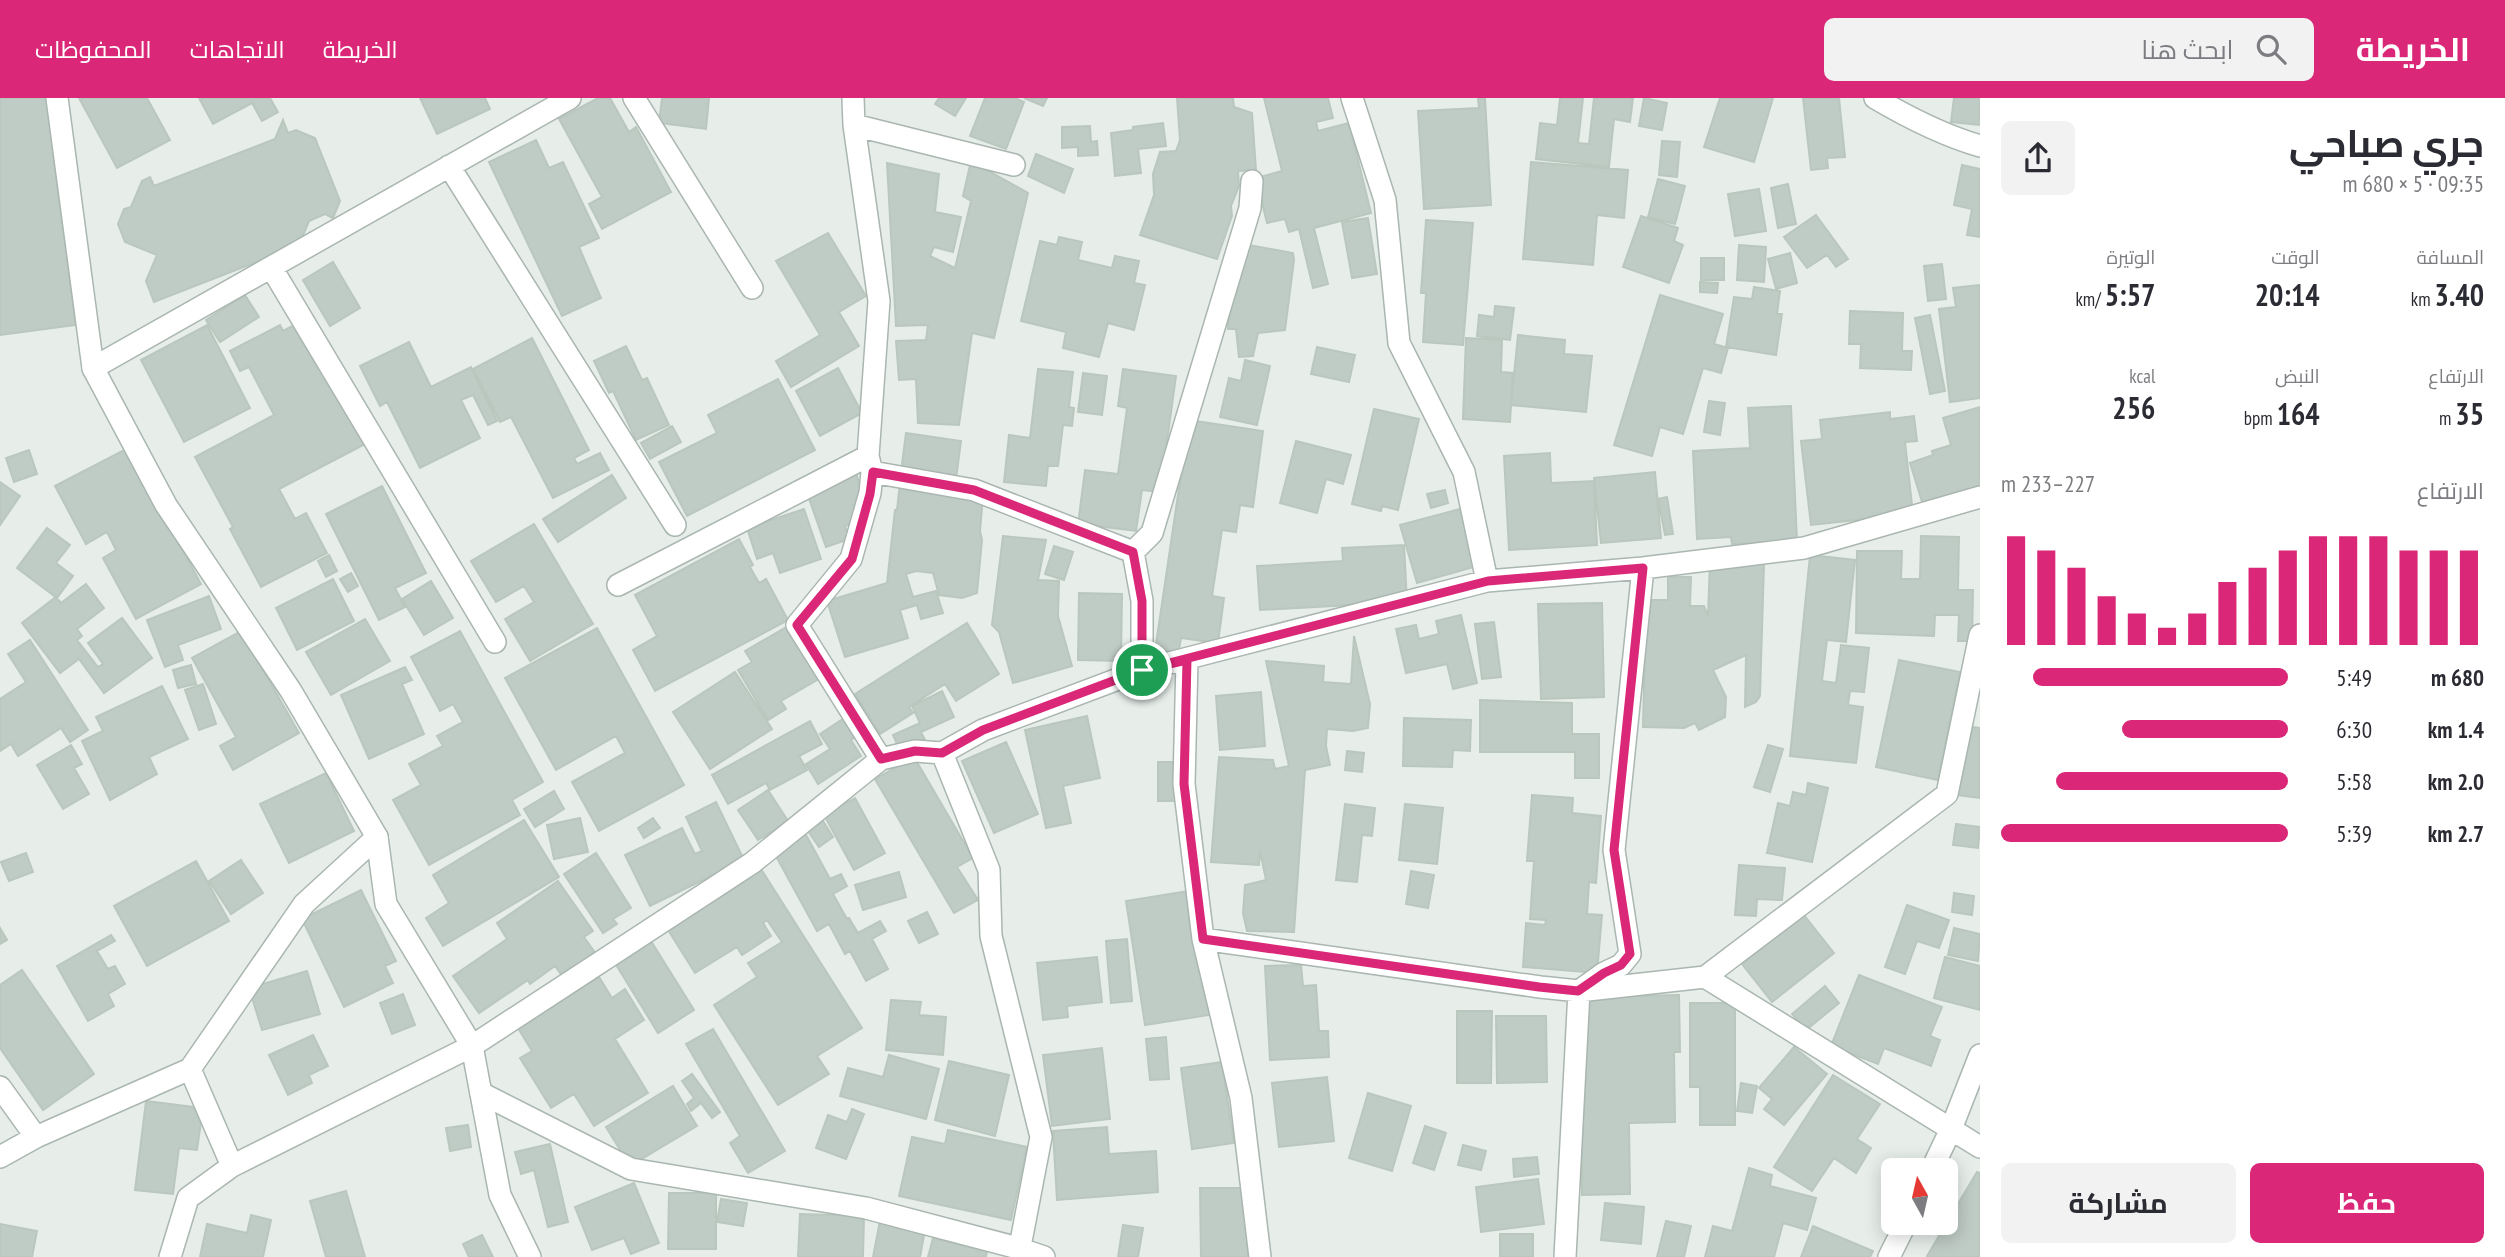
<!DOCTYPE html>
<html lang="ar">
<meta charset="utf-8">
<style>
body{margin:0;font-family:"PT Sans Narrow",Cairo,sans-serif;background:#f2f2f3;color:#2b2b33;direction:rtl;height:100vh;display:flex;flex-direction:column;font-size:26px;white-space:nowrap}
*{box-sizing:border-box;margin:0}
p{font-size:23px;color:#7c7c81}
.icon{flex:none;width:38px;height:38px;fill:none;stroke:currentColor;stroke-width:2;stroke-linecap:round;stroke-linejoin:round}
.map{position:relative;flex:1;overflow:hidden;direction:ltr}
.drawer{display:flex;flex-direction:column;background:#fff;width:525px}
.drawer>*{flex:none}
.needle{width:46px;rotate:352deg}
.buttons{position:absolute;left:1881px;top:1060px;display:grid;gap:14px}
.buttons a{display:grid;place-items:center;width:77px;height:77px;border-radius:10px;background:#fff;box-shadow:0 4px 18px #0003;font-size:35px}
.pin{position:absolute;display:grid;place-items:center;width:60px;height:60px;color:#fff;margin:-30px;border:4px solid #fff;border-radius:50%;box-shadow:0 2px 7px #0007}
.round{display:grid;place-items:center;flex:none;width:74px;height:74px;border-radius:10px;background:#f2f2f3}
.headline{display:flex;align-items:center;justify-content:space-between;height:119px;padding:0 21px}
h1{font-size:38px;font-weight:700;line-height:52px}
.figures{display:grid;grid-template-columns:repeat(3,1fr);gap:10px;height:119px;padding:7px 21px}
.figures div{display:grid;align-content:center}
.figures b{font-size:30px;font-weight:700}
.figures small{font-size:19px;font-weight:400}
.figures p{font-size:19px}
.chart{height:196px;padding:14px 21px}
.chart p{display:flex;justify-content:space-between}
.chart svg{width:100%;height:126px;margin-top:7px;stroke:#db2777;stroke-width:6}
.cta{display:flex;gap:14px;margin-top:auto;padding:14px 21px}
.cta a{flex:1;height:80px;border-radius:10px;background:#db2777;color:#fff;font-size:28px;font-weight:700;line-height:80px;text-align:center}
.cta a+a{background:#f2f2f3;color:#2b2b33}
ul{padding:0 21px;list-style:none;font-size:23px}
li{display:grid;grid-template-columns:112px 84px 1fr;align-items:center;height:52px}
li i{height:18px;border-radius:9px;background:#db2777}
header{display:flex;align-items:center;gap:42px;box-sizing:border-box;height:98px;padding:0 35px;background:#db2777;color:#fff}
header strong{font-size:33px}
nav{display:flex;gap:38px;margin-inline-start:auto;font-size:24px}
.search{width:490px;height:63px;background:#f2f2f3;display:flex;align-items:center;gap:18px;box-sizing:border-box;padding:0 24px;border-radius:10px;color:#7c7c81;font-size:26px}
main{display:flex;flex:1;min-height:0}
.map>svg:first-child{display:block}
</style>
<header>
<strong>الخريطة</strong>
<div class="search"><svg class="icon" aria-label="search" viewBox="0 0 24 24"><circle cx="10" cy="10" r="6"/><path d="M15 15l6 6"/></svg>ابحث هنا</div>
<nav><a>الخريطة</a><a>الاتجاهات</a><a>المحفوظات</a></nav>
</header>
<main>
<section class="drawer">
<div class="headline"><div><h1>جري صباحي</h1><p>09:35 · 5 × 680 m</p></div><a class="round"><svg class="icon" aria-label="share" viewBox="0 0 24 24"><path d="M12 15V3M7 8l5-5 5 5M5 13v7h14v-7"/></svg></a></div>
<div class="figures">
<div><p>المسافة</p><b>3.40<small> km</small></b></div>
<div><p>الوقت</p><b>20:14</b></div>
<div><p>الوتيرة</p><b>5:57<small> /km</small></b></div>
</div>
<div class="figures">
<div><p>الارتفاع</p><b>35<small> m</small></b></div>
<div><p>النبض</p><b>164<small> bpm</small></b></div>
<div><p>kcal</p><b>256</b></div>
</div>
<div class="chart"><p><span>الارتفاع</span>227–233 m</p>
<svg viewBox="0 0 160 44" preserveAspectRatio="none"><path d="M5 44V6M15 44V11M25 44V17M35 44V27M45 44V33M55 44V38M65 44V33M75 44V22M85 44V17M95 44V11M105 44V6M115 44V6M125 44V6M135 44V11M145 44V11M155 44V11"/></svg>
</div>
<ul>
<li><b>680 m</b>5:49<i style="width:89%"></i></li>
<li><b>1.4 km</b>6:30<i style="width:58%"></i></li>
<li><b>2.0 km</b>5:58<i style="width:81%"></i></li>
<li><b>2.7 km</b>5:39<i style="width:100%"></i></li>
</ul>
<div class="cta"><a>حفظ</a><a>مشاركة</a></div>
</section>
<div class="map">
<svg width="1980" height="1159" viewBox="0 0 1980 1159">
<rect width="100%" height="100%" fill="#e7eeea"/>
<!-- building -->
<path fill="#bfcbc5" stroke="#b9c7bf" stroke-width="2" d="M0,0H46L76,227L0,237Z
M79,0H147L170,42L117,70Z
M199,0H270L278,14L262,23L252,5L213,26Z
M420,0H485L490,11L437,36Z
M598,0H610L629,34L636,29L671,94L602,131L589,106L602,99L559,21Z
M662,0H709L706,31L659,25Z
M939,0H966L955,18L935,6Z
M985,0H1015L1024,4L1006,51L970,38Z
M1024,0H1047L1043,8Z
M1177,0H1233L1234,9L1252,15L1256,72L1238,73L1239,88L1231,108L1232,118L1217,161L1140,137L1154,97L1153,76L1160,54L1176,53L1180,42Z
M1264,0H1328L1333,20L1316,24L1318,33L1349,25L1371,115L1314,130L1328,186L1313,190L1299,131L1289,134L1285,121L1267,125L1256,80L1282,73Z
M1478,0H1485L1491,107L1424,111L1418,13L1479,10Z
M1560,0H1583L1578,45L1589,46L1594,0H1633L1630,24L1614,21L1609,69L1536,61L1540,25L1557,27Z
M1644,0L1667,5L1662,32L1639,28Z
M1720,0H1773L1754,64L1704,49Z
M1803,0H1839L1845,59L1827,60L1828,70L1811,72Z
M1954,0H1980V27L1951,24Z
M283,22L288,35L296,32L315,40L340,103L333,120L325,116L309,123L297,152L269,159L154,204L146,183L157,157L125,144L118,126L124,111L131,109L142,83L150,79L154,88L275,41Z
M1163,25L1166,48L1138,51L1141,75L1115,78L1111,35L1133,32V29Z
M1090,28L1091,44L1097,43L1098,57L1078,58V49L1062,50V29Z
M536,42L549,70L563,64L599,140L579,149L601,200L562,218L489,64Z
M1662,43L1680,44L1677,79L1659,77Z
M1036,56L1073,71L1064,95L1028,78Z
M971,63L1028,95L994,240L972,235L959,327L918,325L916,281L899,282L896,243L926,242L928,227L896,228L887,65L939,76L935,114L961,119L953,154L934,149L930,158L955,170L971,103L963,98Z
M1531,64L1628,72L1624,120L1597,117L1593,167L1523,161Z
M1962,67L1980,71V139L1967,137L1972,111L1954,107Z
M1658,81L1685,88L1675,126L1648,119Z
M1788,86L1796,126L1778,130L1771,90Z
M1759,91L1766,133L1735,138L1728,96Z
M1816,117L1848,161L1836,169L1827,157L1807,170L1784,139Z
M1641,118L1678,130L1674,143L1683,147L1669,185L1623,169Z
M1368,120L1377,176L1352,180L1342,124Z
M1426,122L1473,125L1463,247L1423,244L1426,195H1421Z
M828,135L866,198L839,214L859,248L791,289L776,263L820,237L776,163Z
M1059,139L1082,144L1078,162L1112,170L1115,158L1139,163L1134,185L1145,187L1134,232L1108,225L1099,259L1063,250L1066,234L1021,223L1040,143L1057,147Z
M1243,146L1293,155L1294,162L1285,232L1258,235L1253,258L1239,259L1236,231H1228V227Z
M1739,147L1766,149L1764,184L1737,182Z
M1790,155L1797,185L1776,191L1768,161Z
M1701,160H1724V182H1701Z
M333,164L360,210L330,228L303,182Z
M1942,166L1946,201L1928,203L1924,168Z
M1700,184L1718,185L1717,195L1700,194Z
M1980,187V300L1950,304L1939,211L1956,209L1953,190Z
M1754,189L1780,193L1777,216H1782L1776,257L1726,249L1734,199L1752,201Z
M245,197L259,219L220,244L206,222Z
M1660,197L1723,216L1714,246L1728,250L1721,275L1703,270L1683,336L1660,329L1652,358L1614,347Z
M1495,208L1514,210L1510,242L1477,238L1479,217L1494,219Z
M1850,213L1903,215L1902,253H1912L1911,272L1860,270L1861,246H1849Z
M1930,217L1945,293L1930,296L1915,220Z
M300,224L365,346L279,391L295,421L306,415L327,455L261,489L230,431L233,429L195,359L274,317L249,269L240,273L230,253L280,227L283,233Z
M207,227L250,310L184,344L141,262Z
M1518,237L1565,242L1564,256L1592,258L1586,314L1511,307Z
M532,240L589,352L574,360L577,366L600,355L609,372L553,400L511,319L500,324L473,271Z
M1466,240L1502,242L1501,274L1513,275L1510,324L1463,321Z
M409,244L431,289L471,269L497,323L488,327L473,297L461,302L480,340L420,370L387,304L380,308L360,268Z
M626,248L642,282L647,280L669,327L636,342L613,293L609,295L594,263Z
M1317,249L1355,257L1349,284L1311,276Z
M1245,262L1270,268L1257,327L1220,319L1229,280L1241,283Z
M838,270L862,315L820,338L796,293Z
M1038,271L1073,274L1069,309L1074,310L1072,328L1063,327L1058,368H1048L1046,388L1004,384L1009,337L1030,340Z
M1123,271L1176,278L1160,394L1142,392L1136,433L1078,426L1085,372L1118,376L1127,310L1118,308Z
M1083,275L1107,278L1102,317L1078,314Z
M778,281L815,352L687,418L659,364L717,335L708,317Z
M1709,303L1725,305L1720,337L1704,334Z
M1791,308L1797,443L1732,446L1731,439L1697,441L1693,353L1750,350L1748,310Z
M1980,309V394L1923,407L1910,365L1933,357L1932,353L1951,347L1943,320Z
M1374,311L1419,321L1398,412L1382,408L1381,413L1352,406Z
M1890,314V321L1914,318L1917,343L1905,344L1913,416L1811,427L1801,343L1822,341L1820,322Z
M1189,322L1263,333L1253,409L1240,407L1236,434L1222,432L1212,498L1224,500L1218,545L1181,540L1178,557L1155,553Z
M672,328L681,344L650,361L641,345Z
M906,335L961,343L956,381L901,374Z
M1296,343L1351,357L1343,386L1326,381L1317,415L1280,405Z
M128,350L201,486L136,521L103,460L116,452L107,434L86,446L55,388Z
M29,352L37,376L14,384L6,360Z
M1550,355L1551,385L1594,383L1597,447L1509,452L1504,358Z
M1655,374L1661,440L1601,445L1594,380Z
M856,375L865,403L853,407L858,423L845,428L849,441L826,449L806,392Z
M612,377L626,400L558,444L543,421Z
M0,384L20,398L0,427Z
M900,385L983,398L980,433L982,442L977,495L962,500L939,497L933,475L916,473L906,476L913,499L936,493L943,515L921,521L917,507L900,512L908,540L845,559L827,503L887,485L895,412H897Z
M382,388L426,475L395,490L405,509L379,522L326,416Z
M1445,392L1448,405L1431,410L1427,396Z
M1667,399L1673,436L1665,437L1658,401Z
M804,411L821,461L780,475L773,455L757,461L747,430Z
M1460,411L1477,468L1417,485L1400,427Z
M534,426L593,526L530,563L505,521L534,504L524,488L496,504L471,463Z
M47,430L70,447L56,465L73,478L57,500L17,470Z
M1003,438L1046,442L1038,482L1059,483L1058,518L1072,568L1013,585L999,534L992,527Z
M1921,438L1959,439L1958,492H1973L1972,543H1958L1959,517H1935L1934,538L1856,535L1857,453H1902L1901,481H1920Z
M739,441L753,467L750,469L759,485L766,481L788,522L655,593L633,552L657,538L635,497Z
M1404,447L1407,504L1260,512L1257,468L1343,463L1342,450Z
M1054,448L1073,454L1064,482L1045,476Z
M329,457L337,473L326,479L318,463Z
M1810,457L1855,462L1846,544L1827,542L1822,583L1836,585L1841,547L1869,550L1864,594L1850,593L1848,607L1863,609L1856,665L1790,658Z
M1710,464L1764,465L1760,598L1756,604L1745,609L1746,557L1713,572L1726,599L1725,619L1699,632L1695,625L1684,630L1643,629L1646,502H1668V479H1691L1690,508H1704L1708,518Z
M351,475L358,488L348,494L340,481Z
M333,481L354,523L297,552L276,510Z
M431,483L453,520L424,537L402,501Z
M86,486L104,510L77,531L82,538L77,542L98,569L103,566L88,545L122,520L152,560L104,595L79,561L60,575L22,525L56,499L61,505Z
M1079,495L1122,496L1121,563L1078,562Z
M209,498L221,531L178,547L183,562L165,569L147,522Z
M1602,505L1604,599L1541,601L1538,506Z
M1461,517L1477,585L1453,591L1447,566L1406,575L1396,531L1416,527L1419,541L1439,536L1436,523Z
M365,521L390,563L331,597L306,554Z
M1494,524L1501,579L1482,581L1475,526Z
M967,525L999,576L956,603L945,586L909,609L913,615L880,636L855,596Z
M788,528L819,581L781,603L786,611L768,622L738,572L752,564L745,553Z
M597,530L684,687L599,733L572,684L625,655L616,638L556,672L505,580Z
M241,533L299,635L233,672L220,648L236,639L192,560Z
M460,533L543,684L512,702L520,717L429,767L393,702L421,687L409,666L443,648L437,638L463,624L453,606L440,613L411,559Z
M1354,538L1370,606L1368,630L1353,633L1327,631L1326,648L1330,667L1305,672L1294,834L1247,833L1243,815L1245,787L1266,782L1260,753L1259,767L1211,764L1219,659L1273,662L1275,671L1289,668L1266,563L1324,568L1323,584L1351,586Z
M30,542L88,632L70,644L61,630L18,658L11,646L0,653V601L26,584L8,556Z
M1899,562L1960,574L1938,682L1876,669Z
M191,567L196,586L178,590L173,572Z
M405,569L412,582L402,586L424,636L369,661L341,597Z
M735,574L772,631L710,671L673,614Z
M203,586L216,626L199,632L185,592Z
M162,588L188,641L149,659L157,676L110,702L82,643L103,633L96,619Z
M942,593L954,619L921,634L926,644L901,655L893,637L920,625L912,608Z
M1261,594L1265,648L1220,652L1216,598Z
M1480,602L1572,605V636H1599V680H1575V654H1480Z
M1087,618L1100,680L1063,688L1071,725L1046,730L1025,632Z
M846,619L858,637L851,642L861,658L818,686L806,666L830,651L820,636Z
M1404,620L1471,622L1470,653L1453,652L1452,669L1403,668Z
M810,623L822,646L799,658L807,672L770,692L766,685L728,706L712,677Z
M1965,628L1980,630V700L1956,697Z
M1006,644L1038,716L994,735L962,663Z
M71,647L82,666L74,670L89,696L63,711L37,667Z
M1768,647L1783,651L1770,694L1754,689Z
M1347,653L1364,655L1362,674L1345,672Z
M914,659L973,760L957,769L978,802L954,815L875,681Z
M1158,664H1183V703H1158Z
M326,675L354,733L289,765L260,706Z
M1808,685L1828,690L1812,764L1767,755L1778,705L1790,708L1793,694L1806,697Z
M768,692L788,723L758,742L738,712Z
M554,693L564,711L535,729L524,711Z
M1532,697L1573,700L1572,715L1601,718L1596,785L1589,784L1587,816L1602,817L1597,875L1523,869L1526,825L1545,827L1546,822L1530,821L1534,763H1527Z
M855,700L885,755L854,772L824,717Z
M716,704L744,762L650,808L625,757L682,730L695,756L702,753L686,719Z
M1345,706L1375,710L1372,738L1362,737L1357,784L1336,782Z
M1405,706L1443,710L1437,766L1399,762Z
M580,720L588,754L554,761L547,727Z
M653,720L660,730L644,740L638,730Z
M524,722L559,779L443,848L426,820L449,805L433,777Z
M823,723L833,739L819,749L808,733Z
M1956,726L1980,729L1978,750L1953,747Z
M804,733L830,781L841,776L847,788L833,796L847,821L849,820L858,835L880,823L886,833L872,841L888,871L866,883L850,853L845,856L829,826L817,833L772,751Z
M26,755L33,774L9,783L1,764Z
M596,755L631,810L613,821L617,826L603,835L564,776Z
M241,762L263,795L231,816L209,783Z
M196,763L229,823L147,868L114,808Z
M1739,767L1785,770L1782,802L1757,801L1756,818L1735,817Z
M759,768L862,930L817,958L829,976L778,1007L714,907L757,879L748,865L782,844L767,822L763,825L771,838L742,857L737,849L695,875L665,827Z
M1411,773L1434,777L1428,810L1406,806Z
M899,774L906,799L863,812L855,787Z
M558,783L593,833L584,839L596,856L563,879L555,868L530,886L528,882L479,915L453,878L507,841L497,825Z
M361,792L396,863L385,868L393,885L344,909L302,821Z
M1195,792L1215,916L1145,927L1126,803Z
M1954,795L1974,798L1972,817L1952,814Z
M1907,807L1949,822L1939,850L1917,843L1905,876L1885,869Z
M927,814L938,836L919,845L908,823Z
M1804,817L1834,855L1772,904L1742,866Z
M0,830L7,842L0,846Z
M1954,830L1980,836L1978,863L1948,857Z
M111,837L115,843L97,853L108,871L115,868L125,886L108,896L114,908L88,923L57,868Z
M1127,841L1132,903L1111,905L1106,843Z
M651,843L694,912L658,935L615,865Z
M1097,859L1102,904L1067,908L1068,919L1043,922L1037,865Z
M1945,859L1980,868V912L1934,900Z
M1301,867L1303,888L1316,887L1319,933H1328L1329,959L1270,962L1265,868Z
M22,872L94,976L43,1012L0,950V887Z
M307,873L320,916L262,932L249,890Z
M1859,877L1942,909L1930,938L1940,942L1931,968L1884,950L1878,966L1831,948Z
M599,879L612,900L625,891L644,922L615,941L648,995L594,1028L574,996L551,1010L520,960L532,953L518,930Z
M1825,888L1839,905L1806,932L1792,916Z
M403,896L415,927L392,936L380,905Z
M1679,897L1680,954H1674L1675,1024L1629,1025L1630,1096L1582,1097L1581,1015H1584L1583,899Z
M891,902L921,904L919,917L946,919L943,957L886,952Z
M1690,905H1735V1027H1700V989H1690Z
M1457,913H1492L1491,985H1457Z
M1496,918H1546L1547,984L1497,985Z
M713,931L785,1053L748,1075L730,1045L740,1038L686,946Z
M313,937L328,968L309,977L312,985L288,997L269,957Z
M1166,939L1169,981L1150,982L1146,941Z
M1794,949L1827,976L1784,1027L1764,1011L1772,1001L1759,990Z
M1102,950L1110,1021L1052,1028L1043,957Z
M889,957L939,971L926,1021L840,998L848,970L883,979Z
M949,963L1009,977L995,1038L935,1022Z
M1222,964L1234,1045L1192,1051L1181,970Z
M692,976L720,1014L712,1020L701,1005L691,1013L687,1006L694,1000L682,983Z
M1833,977L1880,1006L1857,1041L1871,1050L1856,1075L1834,1060L1812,1093L1774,1069Z
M1327,979L1334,1043L1279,1049L1272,985Z
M1741,985L1757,988L1752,1015L1737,1013Z
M673,988L697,1028L630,1068L606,1029Z
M1368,995L1411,1008L1392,1073L1349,1060Z
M146,1003L203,1010L197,1052L179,1050L173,1096L135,1092Z
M852,1011L864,1016L846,1061L816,1050L828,1017L847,1024Z
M468,1027L471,1049L450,1053L446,1030Z
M1425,1028L1446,1035L1434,1072L1413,1065Z
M1107,1029L1109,1056L1156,1053L1158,1094L1057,1102L1053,1033Z
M948,1032L1027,1049L1011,1122L899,1098L912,1039L945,1046Z
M550,1046L568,1124L548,1129L534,1072L521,1076L515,1054Z
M1463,1047L1486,1053L1481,1072L1458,1067Z
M1537,1059L1539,1076L1514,1079L1513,1061Z
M1749,1070L1772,1077L1770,1088L1816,1100L1807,1132L1783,1125L1774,1159H1705L1713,1128L1732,1133Z
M1977,1074L1980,1075V1159H1929L1927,1158Z
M1538,1081L1544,1126L1481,1134L1476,1089Z
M634,1085L659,1145L631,1156L624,1140L592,1152L575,1109Z
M1200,1090H1248V1159H1201Z
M346,1093L365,1159H326L310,1103Z
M669,1095H716V1151H668Z
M721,1101L747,1105L743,1128L717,1124Z
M1605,1105L1644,1109L1641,1146L1601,1142Z
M800,1116L864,1118L863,1159H798Z
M251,1117L271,1122L263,1159H200L207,1126L247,1135Z
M880,1123L925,1132L920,1159H873Z
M1666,1123L1691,1128L1684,1159H1657Z
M0,1126L37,1133L32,1159H0Z
M1123,1127L1143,1130L1138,1159H1118Z
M1813,1128L1873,1153L1870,1159H1801Z
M1500,1136H1533V1159H1500Z
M482,1137L493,1159H469L463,1146Z
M933,1140L987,1153L986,1159H928Z"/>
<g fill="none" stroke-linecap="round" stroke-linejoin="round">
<defs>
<path id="minor" d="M634,0L752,190
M853,0L854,27L879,203L868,358L872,374L870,395L851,461L797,527L881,661
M1352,0L1385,102L1399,245L1464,374L1487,483
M1875,0C1909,20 1942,37 1980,48
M854,27L1014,67
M449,68L675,427
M271,169L495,544
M93,270L570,0
M872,374L974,392L1133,454L1142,503V572
M1133,454L1152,435L1250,110L1252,83
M618,487L868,358
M1187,562L1184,686L1203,841L1241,1000L1260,1159
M942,655L989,772L991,838L1041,1039L1018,1159
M1203,841L1540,889L1579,893L1705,879L1980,1049
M1705,879L1947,696L1980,537
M190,971L232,1068
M0,989L36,1039L190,971L304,806L377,739
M481,995L631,1071L866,1110L1018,1150L1044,1159
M0,1059L36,1039
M1931,1073L1951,1031L1980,957
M170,1159L188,1100L232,1068L472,948L752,765L881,661L915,653L942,655L983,632L1142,572L1487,483L1643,470L1804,450L1980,399
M1565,1159L1579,893L1604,875L1621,867L1630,856L1614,752L1643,470
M1889,1159L1906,1125"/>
<path id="tertiary" d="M57,0L93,270L166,407L291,593L377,739L386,806L472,948L500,1097L530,1159"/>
</defs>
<!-- minor casing -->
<use href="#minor" stroke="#aab6b0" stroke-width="24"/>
<!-- tertiary casing -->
<use href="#tertiary" stroke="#aab6b0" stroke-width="24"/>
<!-- minor -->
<use href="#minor" stroke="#fff" stroke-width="21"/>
<!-- tertiary -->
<use href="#tertiary" stroke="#fff" stroke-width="21"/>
</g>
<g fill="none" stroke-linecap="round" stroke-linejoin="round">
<defs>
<path id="route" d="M1142,572L983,632L942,655L915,653L881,661L797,527L852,461L870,396L873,374L974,392L1133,454L1142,503V572L1187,562L1184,686L1203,841L1539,889L1578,893L1604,875L1621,867L1630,856L1614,752L1643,470L1488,483L1142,572"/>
</defs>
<!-- route casing -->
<use href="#route" stroke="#fff" stroke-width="14"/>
<!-- route -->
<use href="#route" stroke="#db2777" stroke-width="9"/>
</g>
</svg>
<div class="buttons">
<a><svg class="needle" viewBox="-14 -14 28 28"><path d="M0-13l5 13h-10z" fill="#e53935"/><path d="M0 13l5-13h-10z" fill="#7c7c81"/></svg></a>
</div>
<div class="pin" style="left:1142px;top:572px;background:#1e9e55"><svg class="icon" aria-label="arrive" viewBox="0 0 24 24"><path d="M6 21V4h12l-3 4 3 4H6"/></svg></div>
</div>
</main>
